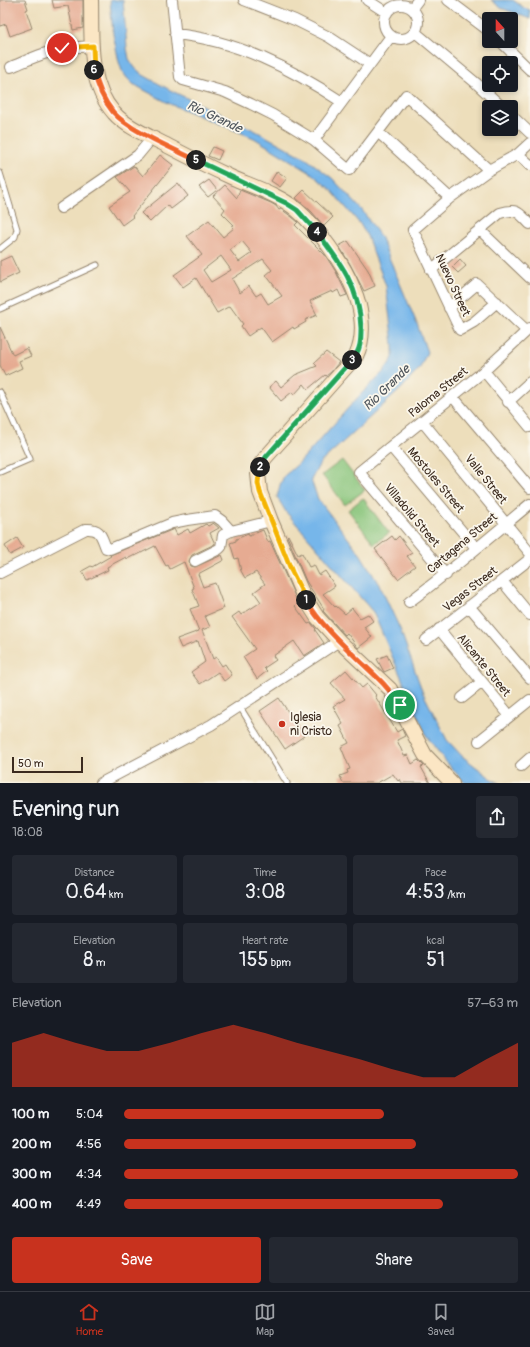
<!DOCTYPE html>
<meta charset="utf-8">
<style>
body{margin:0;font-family:Pangolin,sans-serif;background:#242831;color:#f1f3f6;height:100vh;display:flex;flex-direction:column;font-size:15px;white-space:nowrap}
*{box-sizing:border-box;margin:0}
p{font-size:13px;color:#9ea1a6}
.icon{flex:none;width:22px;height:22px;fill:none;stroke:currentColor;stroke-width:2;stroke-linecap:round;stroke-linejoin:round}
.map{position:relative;height:783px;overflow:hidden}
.drawer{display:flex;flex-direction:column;background:#171b24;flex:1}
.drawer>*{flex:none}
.needle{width:26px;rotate:339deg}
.fabs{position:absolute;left:482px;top:12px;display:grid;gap:8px}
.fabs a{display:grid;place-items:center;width:36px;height:36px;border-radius:4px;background:#171b24;box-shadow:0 2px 6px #0003;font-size:20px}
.scale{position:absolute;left:12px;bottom:10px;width:71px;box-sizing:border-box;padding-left:4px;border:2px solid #3b2a1e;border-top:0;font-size:11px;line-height:14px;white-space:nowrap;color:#3b2a1e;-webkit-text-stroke:3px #fbf7ec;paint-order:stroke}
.pin{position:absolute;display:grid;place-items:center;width:34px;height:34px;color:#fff;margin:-17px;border:2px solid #fff;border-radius:50%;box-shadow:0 1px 4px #0007}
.km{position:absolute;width:20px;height:20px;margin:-10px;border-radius:50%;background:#222;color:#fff;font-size:11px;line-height:20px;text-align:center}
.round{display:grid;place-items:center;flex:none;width:42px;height:42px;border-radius:4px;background:#242831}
.head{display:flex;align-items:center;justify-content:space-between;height:68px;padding:0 12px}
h1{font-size:22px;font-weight:600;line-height:30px}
.figures{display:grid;grid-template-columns:repeat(3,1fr);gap:6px;height:68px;padding:4px 12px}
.figures div{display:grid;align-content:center;border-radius:4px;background:#242831;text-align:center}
.figures b{font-size:20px;font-weight:600}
.figures small{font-size:11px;font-weight:400}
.figures p{font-size:11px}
.chart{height:112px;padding:8px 12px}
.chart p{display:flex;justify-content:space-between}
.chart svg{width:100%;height:72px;margin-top:4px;fill:#c8321e;opacity:.7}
.action{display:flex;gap:8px;margin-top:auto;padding:8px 12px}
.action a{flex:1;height:46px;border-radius:4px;background:#c8321e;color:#fff;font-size:16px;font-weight:600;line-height:46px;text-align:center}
.action a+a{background:#242831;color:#f1f3f6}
ul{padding:0 12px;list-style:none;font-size:13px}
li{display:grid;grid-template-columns:64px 48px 1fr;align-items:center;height:30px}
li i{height:10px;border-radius:5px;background:#c8321e}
.dock{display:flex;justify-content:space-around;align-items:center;height:56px;border-top:1px solid #363941;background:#171b24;font-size:11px;color:#9ea1a6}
.dock a{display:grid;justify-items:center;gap:2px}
.dock .active{color:#c8321e}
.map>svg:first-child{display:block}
</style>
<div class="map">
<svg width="530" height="783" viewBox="0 0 530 783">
<rect width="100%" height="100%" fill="#fbf7ec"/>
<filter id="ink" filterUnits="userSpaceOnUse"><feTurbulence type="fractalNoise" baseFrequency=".025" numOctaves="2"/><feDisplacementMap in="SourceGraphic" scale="8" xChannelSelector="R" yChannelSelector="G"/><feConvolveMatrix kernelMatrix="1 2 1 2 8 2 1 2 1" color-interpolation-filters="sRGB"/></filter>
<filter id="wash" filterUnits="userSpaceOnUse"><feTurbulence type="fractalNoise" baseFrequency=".012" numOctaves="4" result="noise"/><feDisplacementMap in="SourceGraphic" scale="16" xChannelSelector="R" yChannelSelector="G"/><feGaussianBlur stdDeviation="0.9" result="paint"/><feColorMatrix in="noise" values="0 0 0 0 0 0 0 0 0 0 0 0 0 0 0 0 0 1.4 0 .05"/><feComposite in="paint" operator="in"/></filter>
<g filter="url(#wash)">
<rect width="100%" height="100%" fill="#eddebb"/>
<!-- green -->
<path fill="#88c47a" stroke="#62774c" d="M342,460L365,490L345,505L322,475Z
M363,498L389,533L374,544L348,510Z"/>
<!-- water -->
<path fill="#76b6ea" stroke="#587084" d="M110,0H123L127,48L129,59L135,68L143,75L172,91L254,130L304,157L332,178L362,210L380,236L417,324L427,352L420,368L402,388L320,463L311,480L318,499L361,555L381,588L400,629L423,693L447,740L462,756L493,780L500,783H465L447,763L427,737L373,612L286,512L277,497L280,485L284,476L298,464L360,395L384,371L393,358V345L386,286L367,236L360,224L331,190L311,173L254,138L170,104L133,84L127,78L122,71L119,62L113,34Z
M491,0H513L524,8L530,10V19L501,8Z"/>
<g id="blocks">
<!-- building -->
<path fill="#e6ab92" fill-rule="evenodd" d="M0,0H25L28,9L26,10L32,28L10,36L6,24L0,26Z
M52,0H83V28L73,30L68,6L54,8Z
M213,147L222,151L218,160L208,156Z
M160,155L173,165L132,216L133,217L122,225L109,206L130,192L117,177L134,166L143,176Z
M277,171L287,178L280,187L271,181Z
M209,180L217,190L208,197L199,187Z
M178,183L188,196L171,209L168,205L150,222L141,213Z
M225,185L237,198L240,190L271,203L276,206L279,210L281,209L292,217L298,222L295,225L325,255L336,272L347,295L341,297L338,290L333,293L332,291L310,301L317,315L305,320L306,322L294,329L293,327L272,342L261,327L248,336L241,326L243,324L230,306L217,313L196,278L183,287L174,275L202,255L187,236L209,220L223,237L234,228L232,226L234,225L222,213L225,209L213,196ZM242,241L252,253L239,262L230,250ZM221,256L231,270L211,282L203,270ZM263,259L272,270L266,275L282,296L268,304L261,293L256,296L249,286L240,293L232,279Z
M304,190L333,217L324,226L311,211L296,198Z
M348,241L368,270L375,286L364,291L350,264L339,246Z
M11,256L19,273L0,282V261Z
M460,259L466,266L458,273L452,267Z
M0,327L13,355L27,348L31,356L19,361L22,368L5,376L0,365Z
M326,352L339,362L331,372L326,376L325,375L308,389L304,384L294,395L292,392L281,401L269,387L276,381L281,387L295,375L317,366L314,363Z
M213,523L219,528L210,533L215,544L192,555L189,561L191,566L195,567L222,555L224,560L198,574L203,587L215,583L224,608L205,616L210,627L202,630L213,659L216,657L222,666L225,664L232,675L224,681L218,672L200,684L191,672L205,662L198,641L181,648L177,639L199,631L190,609L199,606L192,589L194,588L184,562L170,569L168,565L166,566L155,546L135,556V555L127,559L126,557L107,567L108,570L87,580L82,571L91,566L92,567L111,556L110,555L174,529L177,535L188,529L190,533L206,524L208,526Z
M263,530L268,542L270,541L298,603L295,606L308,624L311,623L316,629L315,630L324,643L304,656L294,641L273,656L276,660L264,668L267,671L257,679L243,657L255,649L232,617L239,612L241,615L261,602L254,592L265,584L256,572L245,578L241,571L238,558L235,559L230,543L236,541V539L241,537L248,534L249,536Z
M288,535L298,555L302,553L309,567L314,565L319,575L325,571L335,586L323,594L335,607L336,606L345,614L352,608L360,618L368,614L373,621L364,627L372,637L358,648L347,633L345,635L323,611L324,609L306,581L287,536Z
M392,536L395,540L399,536L412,553L407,556L415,566L398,579L375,549Z
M17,538L23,548L10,555L5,546Z
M387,655L393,668L384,672L377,659Z
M346,670L362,688L367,684L376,695L375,696L397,732L402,729L405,736L397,740L404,756L408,755L412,764L418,760L424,766L421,767L430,783H402L400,779L398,781L393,774L377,783H343L340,776L348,773L347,770L350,769L341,747L349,743L340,726L343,724L333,706L345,699L331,683Z
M279,698L304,736L285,749L260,711Z"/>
</g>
</g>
<g filter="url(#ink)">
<use href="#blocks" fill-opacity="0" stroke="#94846c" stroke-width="1"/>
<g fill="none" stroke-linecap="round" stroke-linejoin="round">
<defs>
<path id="lane" d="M0,173L17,229L15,237L0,249
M0,309L97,265
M0,392L30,459L0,472
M240,707L287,783"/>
<path id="street" d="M172,0L180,77L183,80L225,92L251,104L273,115L314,140L349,170L406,95L489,170
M244,0L295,20L329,37L370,64
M367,0L387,13
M448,0L489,31
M384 22a17 17 0 1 1 34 0a17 17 0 1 1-34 0Z
M412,8L418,0
M415,32L476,83L502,107
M175,34C236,40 292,69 342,102
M500,41L530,70
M11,67C28,60 44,52 61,49C72,47 82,47 93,46
M511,115L530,133
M378,132L450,198
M314,140L391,36
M518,154L530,165
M61,208L138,155L152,138
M480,230L530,278
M431,270L500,213C518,208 518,212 530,224
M497,302L474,322L460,330L413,230L450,198L489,170L518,154L530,143
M449,308L477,284L527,331
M484,371L530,427
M453,397L530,488
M508,402L530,382
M422,421L530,553
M391,447L476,548
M195,561L219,549L221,547L223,535L231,531
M0,573L86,529C101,528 101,536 106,548L110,549L172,523L187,520L215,516L222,521L231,531L271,521
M446,575L359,472L484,371L530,328
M502,581L530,615
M409,602C451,571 490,537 530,504
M469,606L530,678
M439,629L510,716
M426,640L530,559
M462,698L482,682
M479,741L530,700
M521,766L530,758
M101,783L211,725L339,641"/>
<path id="secondary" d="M91,0C92,37 87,83 114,113C126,127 151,137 168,146C189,157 211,168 233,178C254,187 279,195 297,210C318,228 343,263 353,288C362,308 366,336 356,356L266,457L260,465L258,474L260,492L271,521L303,595L317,617L339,641L390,689L425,755L452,783"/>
</defs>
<!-- lane casing -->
<use href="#lane" stroke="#94846c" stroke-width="7"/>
<!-- street casing -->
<use href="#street" stroke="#94846c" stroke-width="12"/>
<!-- secondary casing -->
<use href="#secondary" stroke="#94846c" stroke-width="16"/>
<!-- lane -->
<use href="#lane" stroke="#fff" stroke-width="5"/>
<!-- street -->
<use href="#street" stroke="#fff" stroke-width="10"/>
<!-- secondary -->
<use href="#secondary" stroke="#fbe6c4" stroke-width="14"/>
</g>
</g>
<g fill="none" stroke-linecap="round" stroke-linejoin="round" filter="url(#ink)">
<defs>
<path id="split-1" d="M306,600C320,624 342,644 363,664C377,677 390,689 400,705"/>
<path id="split-2" d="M260,467L258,483L260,492L292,572L306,600"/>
<path id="split-3" d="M260,467L266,457L352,360"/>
<path id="split-4" d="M317,232C340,262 360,288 361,328C361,340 361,350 352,360"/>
<path id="split-5" d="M196,160L286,203L297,210L317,232"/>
<path id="split-6" d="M94,70C97,85 104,101 113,112C128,130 174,149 196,160"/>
<path id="split-7" d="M62,48L93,46L94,70"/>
</defs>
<!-- split-1 casing -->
<use href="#split-1" stroke="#fff" stroke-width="8"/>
<!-- split-2 casing -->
<use href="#split-2" stroke="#fff" stroke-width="8"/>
<!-- split-3 casing -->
<use href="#split-3" stroke="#fff" stroke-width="8"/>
<!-- split-4 casing -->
<use href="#split-4" stroke="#fff" stroke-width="8"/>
<!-- split-5 casing -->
<use href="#split-5" stroke="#fff" stroke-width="8"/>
<!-- split-6 casing -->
<use href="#split-6" stroke="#fff" stroke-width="8"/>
<!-- split-7 casing -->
<use href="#split-7" stroke="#fff" stroke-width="8"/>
<!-- split-1 -->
<use href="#split-1" stroke="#f0652b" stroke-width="5"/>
<!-- split-2 -->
<use href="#split-2" stroke="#f5b400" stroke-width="5"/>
<!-- split-3 -->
<use href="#split-3" stroke="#22a559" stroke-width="5"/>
<!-- split-4 -->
<use href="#split-4" stroke="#22a559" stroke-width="5"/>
<!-- split-5 -->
<use href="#split-5" stroke="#22a559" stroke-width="5"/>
<!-- split-6 -->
<use href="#split-6" stroke="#f0652b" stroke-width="5"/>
<!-- split-7 -->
<use href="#split-7" stroke="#f5b400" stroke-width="5"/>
</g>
<!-- markers -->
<circle fill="#c8321e" stroke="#fbf7ec" stroke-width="1.5" cx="282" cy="724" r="4"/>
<g text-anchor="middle" stroke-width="3.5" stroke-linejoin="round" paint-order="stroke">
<!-- street labels -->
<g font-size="12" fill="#3b2a1e" stroke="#fbf7ec">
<text transform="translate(453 285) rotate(65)" y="4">Nuevo Street</text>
<text transform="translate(438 392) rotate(-39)" y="4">Paloma Street</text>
<text transform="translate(486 479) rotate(51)" y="4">Valle Street</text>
<text transform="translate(436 480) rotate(50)" y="4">Mostoles Street</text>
<text transform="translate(412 515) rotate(50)" y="4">Villadolid Street</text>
<text transform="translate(462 543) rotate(-40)" y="4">Cartagena Street</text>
<text transform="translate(470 589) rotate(-38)" y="4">Vegas Street</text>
<text transform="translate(484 665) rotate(51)" y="4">Alicante Street</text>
</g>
<!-- poi labels -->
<g font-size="12" fill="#3b2a1e" stroke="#fbf7ec" text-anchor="start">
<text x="290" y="721">Iglesia<tspan x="290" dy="14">ni Cristo</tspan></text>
</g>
<!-- water labels -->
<g font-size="13" font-style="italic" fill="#4d545b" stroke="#fbf7ec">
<text transform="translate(215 116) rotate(25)" y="5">Rio Grande</text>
<text transform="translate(386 387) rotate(-44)" y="5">Rio Grande</text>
</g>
</g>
</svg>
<div class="fabs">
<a><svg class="needle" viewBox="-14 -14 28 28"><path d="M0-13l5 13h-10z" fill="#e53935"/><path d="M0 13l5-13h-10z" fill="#9ea1a6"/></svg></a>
<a><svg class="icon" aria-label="locate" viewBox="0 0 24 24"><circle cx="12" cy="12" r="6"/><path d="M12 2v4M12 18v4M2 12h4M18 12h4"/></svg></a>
<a><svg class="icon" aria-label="layers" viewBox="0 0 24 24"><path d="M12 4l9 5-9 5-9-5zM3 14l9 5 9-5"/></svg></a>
</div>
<div class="scale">50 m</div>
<div class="pin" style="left:400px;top:705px;background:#1e9e55"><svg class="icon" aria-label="arrive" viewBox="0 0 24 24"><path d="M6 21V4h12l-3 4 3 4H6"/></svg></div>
<div class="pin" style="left:62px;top:48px;background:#d93025"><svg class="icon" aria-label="check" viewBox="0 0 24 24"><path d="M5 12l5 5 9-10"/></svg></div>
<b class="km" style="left:306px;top:600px">1</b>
<b class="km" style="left:260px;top:467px">2</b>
<b class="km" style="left:352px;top:360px">3</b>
<b class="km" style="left:317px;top:232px">4</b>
<b class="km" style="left:196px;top:160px">5</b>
<b class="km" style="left:94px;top:70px">6</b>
</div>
<section class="drawer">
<div class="head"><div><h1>Evening run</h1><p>18:08</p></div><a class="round"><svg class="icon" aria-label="share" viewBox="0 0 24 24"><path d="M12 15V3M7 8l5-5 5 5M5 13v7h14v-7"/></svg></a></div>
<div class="figures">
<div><p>Distance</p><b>0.64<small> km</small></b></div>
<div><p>Time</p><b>3:08</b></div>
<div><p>Pace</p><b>4:53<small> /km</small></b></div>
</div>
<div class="figures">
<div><p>Elevation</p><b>8<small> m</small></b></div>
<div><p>Heart rate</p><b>155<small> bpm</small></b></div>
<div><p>kcal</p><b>51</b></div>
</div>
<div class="chart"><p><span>Elevation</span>57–63 m</p>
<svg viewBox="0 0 160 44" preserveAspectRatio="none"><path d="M0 44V17L10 11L20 17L30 22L40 22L50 17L60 11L70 6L80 11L90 17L100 22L110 27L120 33L130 38L140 38L150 27L160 17V44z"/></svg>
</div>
<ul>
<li><b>100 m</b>5:04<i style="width:66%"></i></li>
<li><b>200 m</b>4:56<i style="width:74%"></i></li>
<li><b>300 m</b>4:34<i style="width:100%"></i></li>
<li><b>400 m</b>4:49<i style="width:81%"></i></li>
</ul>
<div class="action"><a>Save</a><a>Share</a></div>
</section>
<nav class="dock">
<a class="active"><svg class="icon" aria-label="home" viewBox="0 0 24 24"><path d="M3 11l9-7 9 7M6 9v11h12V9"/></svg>Home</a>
<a><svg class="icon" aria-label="map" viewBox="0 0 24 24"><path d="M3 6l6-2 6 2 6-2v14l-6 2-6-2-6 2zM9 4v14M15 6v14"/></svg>Map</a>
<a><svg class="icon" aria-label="saved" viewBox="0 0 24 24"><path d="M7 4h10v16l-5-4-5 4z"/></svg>Saved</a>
</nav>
